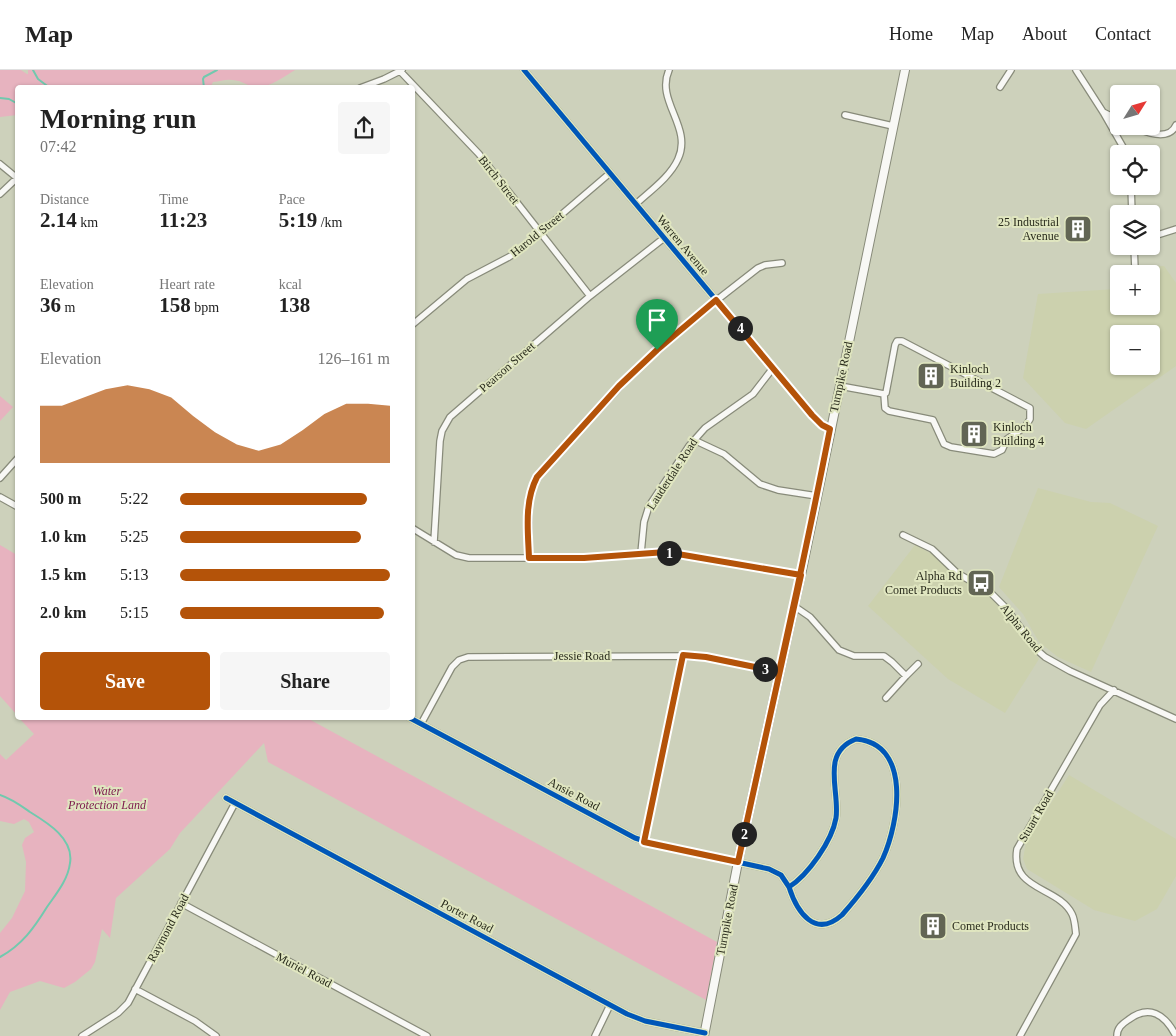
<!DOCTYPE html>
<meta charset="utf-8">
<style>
body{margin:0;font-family:"Times New Roman",serif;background:#f6f6f6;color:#222;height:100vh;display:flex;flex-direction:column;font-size:19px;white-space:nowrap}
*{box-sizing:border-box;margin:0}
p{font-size:16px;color:#767676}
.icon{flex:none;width:28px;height:28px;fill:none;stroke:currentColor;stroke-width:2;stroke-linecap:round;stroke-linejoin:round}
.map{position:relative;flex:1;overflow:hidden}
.panel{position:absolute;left:15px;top:15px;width:400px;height:635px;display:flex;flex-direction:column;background:#fff;border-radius:5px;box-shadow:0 1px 4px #0004}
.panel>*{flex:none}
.needle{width:32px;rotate:53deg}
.controls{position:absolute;left:1110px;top:15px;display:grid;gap:10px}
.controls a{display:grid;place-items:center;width:50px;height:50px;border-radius:5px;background:#fff;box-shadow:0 1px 4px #0004;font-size:25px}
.pin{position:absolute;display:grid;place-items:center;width:42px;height:42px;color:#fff;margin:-51px -21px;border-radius:50% 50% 50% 0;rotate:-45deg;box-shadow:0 0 5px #0007}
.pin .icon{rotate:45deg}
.km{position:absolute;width:25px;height:25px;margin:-12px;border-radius:50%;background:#222;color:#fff;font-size:14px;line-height:25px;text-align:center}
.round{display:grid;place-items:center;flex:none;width:52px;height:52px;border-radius:5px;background:#f6f6f6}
.head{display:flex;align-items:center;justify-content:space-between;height:85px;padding:0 25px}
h1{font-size:28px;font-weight:600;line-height:38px}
.stats{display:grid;grid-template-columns:repeat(3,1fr);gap:8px;height:85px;padding:5px 25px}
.stats div{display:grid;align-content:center}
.stats b{font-size:21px;font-weight:600}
.stats small{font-size:14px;font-weight:400}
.stats p{font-size:14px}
.chart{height:140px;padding:10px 25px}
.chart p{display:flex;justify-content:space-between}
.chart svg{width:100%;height:90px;margin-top:5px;fill:#b45309;opacity:.7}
.action{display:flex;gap:10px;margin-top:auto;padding:10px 25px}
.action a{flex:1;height:58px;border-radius:5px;background:#b45309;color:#fff;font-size:20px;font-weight:600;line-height:58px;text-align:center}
.action a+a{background:#f6f6f6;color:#222}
ul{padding:0 25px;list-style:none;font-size:16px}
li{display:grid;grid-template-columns:80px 60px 1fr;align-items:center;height:38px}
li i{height:12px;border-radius:6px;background:#b45309}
header{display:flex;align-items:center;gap:30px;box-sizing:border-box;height:70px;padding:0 25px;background:#fff;border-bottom:1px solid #e0e0e0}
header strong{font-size:24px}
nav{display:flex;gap:28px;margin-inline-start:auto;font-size:18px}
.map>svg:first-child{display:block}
</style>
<header>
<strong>Map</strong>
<nav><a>Home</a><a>Map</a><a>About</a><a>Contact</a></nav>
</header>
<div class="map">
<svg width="1176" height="966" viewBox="0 0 1176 966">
<rect width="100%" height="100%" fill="#cdd1bb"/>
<!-- built -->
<path fill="#ccd1ae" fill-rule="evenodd" d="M1144,196H1164L1176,213V296L1086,359L1065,353L1023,308L1038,224L1116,219L1119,217V236H1151V204H1135ZM1119,264H1151V296H1119Z
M1038,418L1091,432L1110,433L1158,456L1091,602L1058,587L1039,572L1023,544L999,517Z
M915,475L932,484L951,502L986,523L999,534L1039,589L1005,643L948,609L868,536Z
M1069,705L1176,769V806L1157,839L1135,851L1094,840L1027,799L1023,789L1026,772Z"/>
<!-- green -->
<path fill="#e7b3bf" d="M0,0H21L27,4H28V0H295C283,7 266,21 251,16C245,14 239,10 232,10C225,9 220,12 213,12L210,18H18L17,45L0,47Z
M0,326L13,337L0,351Z
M0,475L17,485V645L0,626Z
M19,648H307L717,872L706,930L268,692L264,673L180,763L170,779L116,828L110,868L102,859L95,892L91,899L75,912L64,918L40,911L10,922L0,940V863L12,848L25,821L26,792L22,775L25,768L34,762L29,752L24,749L14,754L0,751V684L6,690L34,664Z"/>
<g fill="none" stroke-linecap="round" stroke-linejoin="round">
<!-- stream -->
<path stroke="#71c9ae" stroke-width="2" d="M33,0L38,9L50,18
M204,18L203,9L204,7L217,0
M0,28L9,29L18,34
M0,725C12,729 20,735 30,742C48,753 74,769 70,793C68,810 56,824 47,837C34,858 22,875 0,887"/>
<defs>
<path id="street" d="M524,0L812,345L822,355L830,359
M1076,0L1103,42L1127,84
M400,1L479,84L590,226
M1000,17L1011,0
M360,18L384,9L402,0
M1103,42L1119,50
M845,45L893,56
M1132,56C1144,62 1169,72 1176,55
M0,94L17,108
M1131,116L1132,144
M0,124L18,107
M636,134C650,121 670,107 678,89C693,57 655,31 669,0
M1151,167L1176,159
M1134,176L1135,199
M412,255L467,209L509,187L520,180L610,103
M897,271H902L1030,338V349L1025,357L1007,369L1002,380L994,384L951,377L944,374L933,350L889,341L885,338L884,324L886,323L895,275Z
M840,316L884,324
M694,370L724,384L760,414L778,420L817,426
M0,408L18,388
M0,427L18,437
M412,458L456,485L469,488H584L666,482L801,505
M903,465L932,479L957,503L990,522L1005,537L1037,580L1045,587L1070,601L1176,649
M434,472L440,371L442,361L450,347L590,226L664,168
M641,483L644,452L649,436L689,376L705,358L753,324L773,298
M529,488V429L533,415L540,403L637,298L717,230L758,198L765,195L782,193
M794,536L810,547L839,580L854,586H884L892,592L906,606L886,628
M906,606L918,594
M410,648L635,768L651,773L769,799L781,805L789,817C808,805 832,771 836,748C840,720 820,683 856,669C912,674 899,752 883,788C873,808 857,828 842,845C815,869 797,842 789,817
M421,654L452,597L459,590L468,587L690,586L706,587L779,602
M226,728L627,944L645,951L705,963
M644,772L683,585
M181,833L427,966
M135,919L195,951L216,966
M82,966L118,943L128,933L235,733
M595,966L610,935
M1020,966L1076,864C1075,857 1075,850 1072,844C1058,816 1010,821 1017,779L1100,635L1114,620
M1117,966C1117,958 1122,954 1128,950C1149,934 1165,944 1176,966"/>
<path id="secondary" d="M704,966L738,792L801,505L905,0"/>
</defs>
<!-- street casing -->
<use href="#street" stroke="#888b7a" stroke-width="8"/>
<!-- secondary casing -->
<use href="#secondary" stroke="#888b7a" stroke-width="10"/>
<!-- street -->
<use href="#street" stroke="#f8f8f5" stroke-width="5.5"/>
<!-- secondary -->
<use href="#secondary" stroke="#f8f8f5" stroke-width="8"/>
<defs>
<path id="cycleway" d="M524,0L812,345L822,355L830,359
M410,648L635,768L651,773L769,799L781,805L789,817C808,805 832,771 836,748C840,720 820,683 856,669C912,674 899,752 883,788C873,808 857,828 842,845C815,869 797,842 789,817
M226,728L627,944L645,951L705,963"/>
</defs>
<!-- cycleway casing -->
<use href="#cycleway" stroke="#e0e6c0" stroke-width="8"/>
<!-- cycleway -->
<use href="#cycleway" stroke="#0057b8" stroke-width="5"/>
</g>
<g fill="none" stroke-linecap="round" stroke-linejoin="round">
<defs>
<path id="route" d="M657,280L619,316L537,407C524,432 528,461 529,488H584L666,482L801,505L738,792L644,772L683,585L706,587L779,602C797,521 814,440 830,359L822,355L812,345L716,230L657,280"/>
</defs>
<!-- route casing -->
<use href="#route" stroke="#fff" stroke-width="10"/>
<!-- route -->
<use href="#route" stroke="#b45309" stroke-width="6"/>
</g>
<!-- icons -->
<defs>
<symbol id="building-square" viewBox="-11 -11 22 22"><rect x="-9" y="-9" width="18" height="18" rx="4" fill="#626554" stroke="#e0e6c0"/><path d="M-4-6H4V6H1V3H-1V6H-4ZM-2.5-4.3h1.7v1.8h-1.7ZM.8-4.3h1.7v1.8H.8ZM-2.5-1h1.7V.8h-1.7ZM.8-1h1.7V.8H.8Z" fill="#fff"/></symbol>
<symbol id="bus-square" viewBox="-11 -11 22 22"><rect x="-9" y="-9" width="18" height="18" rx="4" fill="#626554" stroke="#e0e6c0"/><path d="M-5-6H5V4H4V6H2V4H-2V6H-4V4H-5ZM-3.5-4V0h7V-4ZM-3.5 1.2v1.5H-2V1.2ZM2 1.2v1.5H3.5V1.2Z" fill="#fff"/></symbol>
</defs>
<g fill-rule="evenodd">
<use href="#building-square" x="1062" y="143" width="32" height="32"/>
<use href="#building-square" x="915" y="290" width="32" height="32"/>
<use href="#building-square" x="958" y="348" width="32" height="32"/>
<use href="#bus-square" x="965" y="497" width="32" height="32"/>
<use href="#building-square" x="917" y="840" width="32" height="32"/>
</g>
<g text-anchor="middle" stroke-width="4" stroke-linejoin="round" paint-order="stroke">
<!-- street labels -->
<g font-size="12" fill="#292b1c" stroke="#e0e6c0">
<text transform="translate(499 110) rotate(52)" y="4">Birch Street</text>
<text transform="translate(537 164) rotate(-39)" y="4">Harold Street</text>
<text transform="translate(683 175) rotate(50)" y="4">Warren Avenue</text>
<text transform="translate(507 297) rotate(-41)" y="4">Pearson Street</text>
<text transform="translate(841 307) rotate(-78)" y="4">Turnpike Road</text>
<text transform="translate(672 404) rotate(-57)" y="4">Lauderdale Road</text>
<text transform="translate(1021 558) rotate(51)" y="4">Alpha Road</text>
<text x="582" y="590">Jessie Road</text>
<text transform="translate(574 724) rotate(28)" y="4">Ansie Road</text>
<text transform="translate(1036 746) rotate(-60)" y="4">Stuart Road</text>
<text transform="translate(467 846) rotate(28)" y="4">Porter Road</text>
<text transform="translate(727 850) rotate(-79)" y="4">Turnpike Road</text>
<text transform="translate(168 858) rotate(-62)" y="4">Raymond Road</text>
<text transform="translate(304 900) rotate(28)" y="4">Muriel Road</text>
</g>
<!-- poi labels -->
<g font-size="12" fill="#292b1c" stroke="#e0e6c0" text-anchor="start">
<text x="1059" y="156" text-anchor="end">25 Industrial<tspan x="1059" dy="14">Avenue</tspan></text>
<text x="950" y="303">Kinloch<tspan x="950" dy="14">Building 2</tspan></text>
<text x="993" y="361">Kinloch<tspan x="993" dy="14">Building 4</tspan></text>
<text x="962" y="510" text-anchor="end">Alpha Rd<tspan x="962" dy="14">Comet Products</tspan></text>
<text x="952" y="860">Comet Products</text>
</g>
<!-- park labels -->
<g font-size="12" font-style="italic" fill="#7c184c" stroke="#e0e6c0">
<text x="107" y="725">Water<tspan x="107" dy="14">Protection Land</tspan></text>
</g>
</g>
</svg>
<div class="controls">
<a><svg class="needle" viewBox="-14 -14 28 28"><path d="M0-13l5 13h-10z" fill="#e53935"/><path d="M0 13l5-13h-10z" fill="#767676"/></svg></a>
<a><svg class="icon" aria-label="locate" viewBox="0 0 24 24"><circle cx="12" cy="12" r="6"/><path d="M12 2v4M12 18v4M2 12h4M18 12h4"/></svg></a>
<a><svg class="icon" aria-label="layers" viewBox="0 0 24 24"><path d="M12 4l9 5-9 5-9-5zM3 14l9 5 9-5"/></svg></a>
<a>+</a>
<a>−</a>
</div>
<div class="pin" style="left:657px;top:280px;background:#1e9e55"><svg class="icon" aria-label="arrive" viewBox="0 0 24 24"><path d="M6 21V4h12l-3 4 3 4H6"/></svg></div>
<b class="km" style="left:669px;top:483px">1</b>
<b class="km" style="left:744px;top:764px">2</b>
<b class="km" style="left:765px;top:599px">3</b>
<b class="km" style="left:740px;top:258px">4</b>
<section class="panel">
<div class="head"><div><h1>Morning run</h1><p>07:42</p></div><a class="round"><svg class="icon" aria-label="share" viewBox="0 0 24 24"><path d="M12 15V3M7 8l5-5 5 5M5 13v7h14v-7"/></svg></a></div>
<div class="stats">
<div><p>Distance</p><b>2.14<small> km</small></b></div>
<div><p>Time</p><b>11:23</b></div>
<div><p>Pace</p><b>5:19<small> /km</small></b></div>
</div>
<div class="stats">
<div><p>Elevation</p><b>36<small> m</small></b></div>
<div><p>Heart rate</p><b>158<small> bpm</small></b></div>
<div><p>kcal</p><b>138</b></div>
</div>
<div class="chart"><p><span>Elevation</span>126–161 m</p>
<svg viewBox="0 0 160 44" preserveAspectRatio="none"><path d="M0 44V16L10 16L20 12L30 8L40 6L50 8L60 12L70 21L80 29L90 35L100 38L110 35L120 28L130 20L140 15L150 15L160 16V44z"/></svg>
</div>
<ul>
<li><b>500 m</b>5:22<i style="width:89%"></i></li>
<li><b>1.0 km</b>5:25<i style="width:86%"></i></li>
<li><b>1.5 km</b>5:13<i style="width:100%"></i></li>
<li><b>2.0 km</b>5:15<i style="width:97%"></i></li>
</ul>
<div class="action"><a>Save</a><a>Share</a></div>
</section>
</div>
